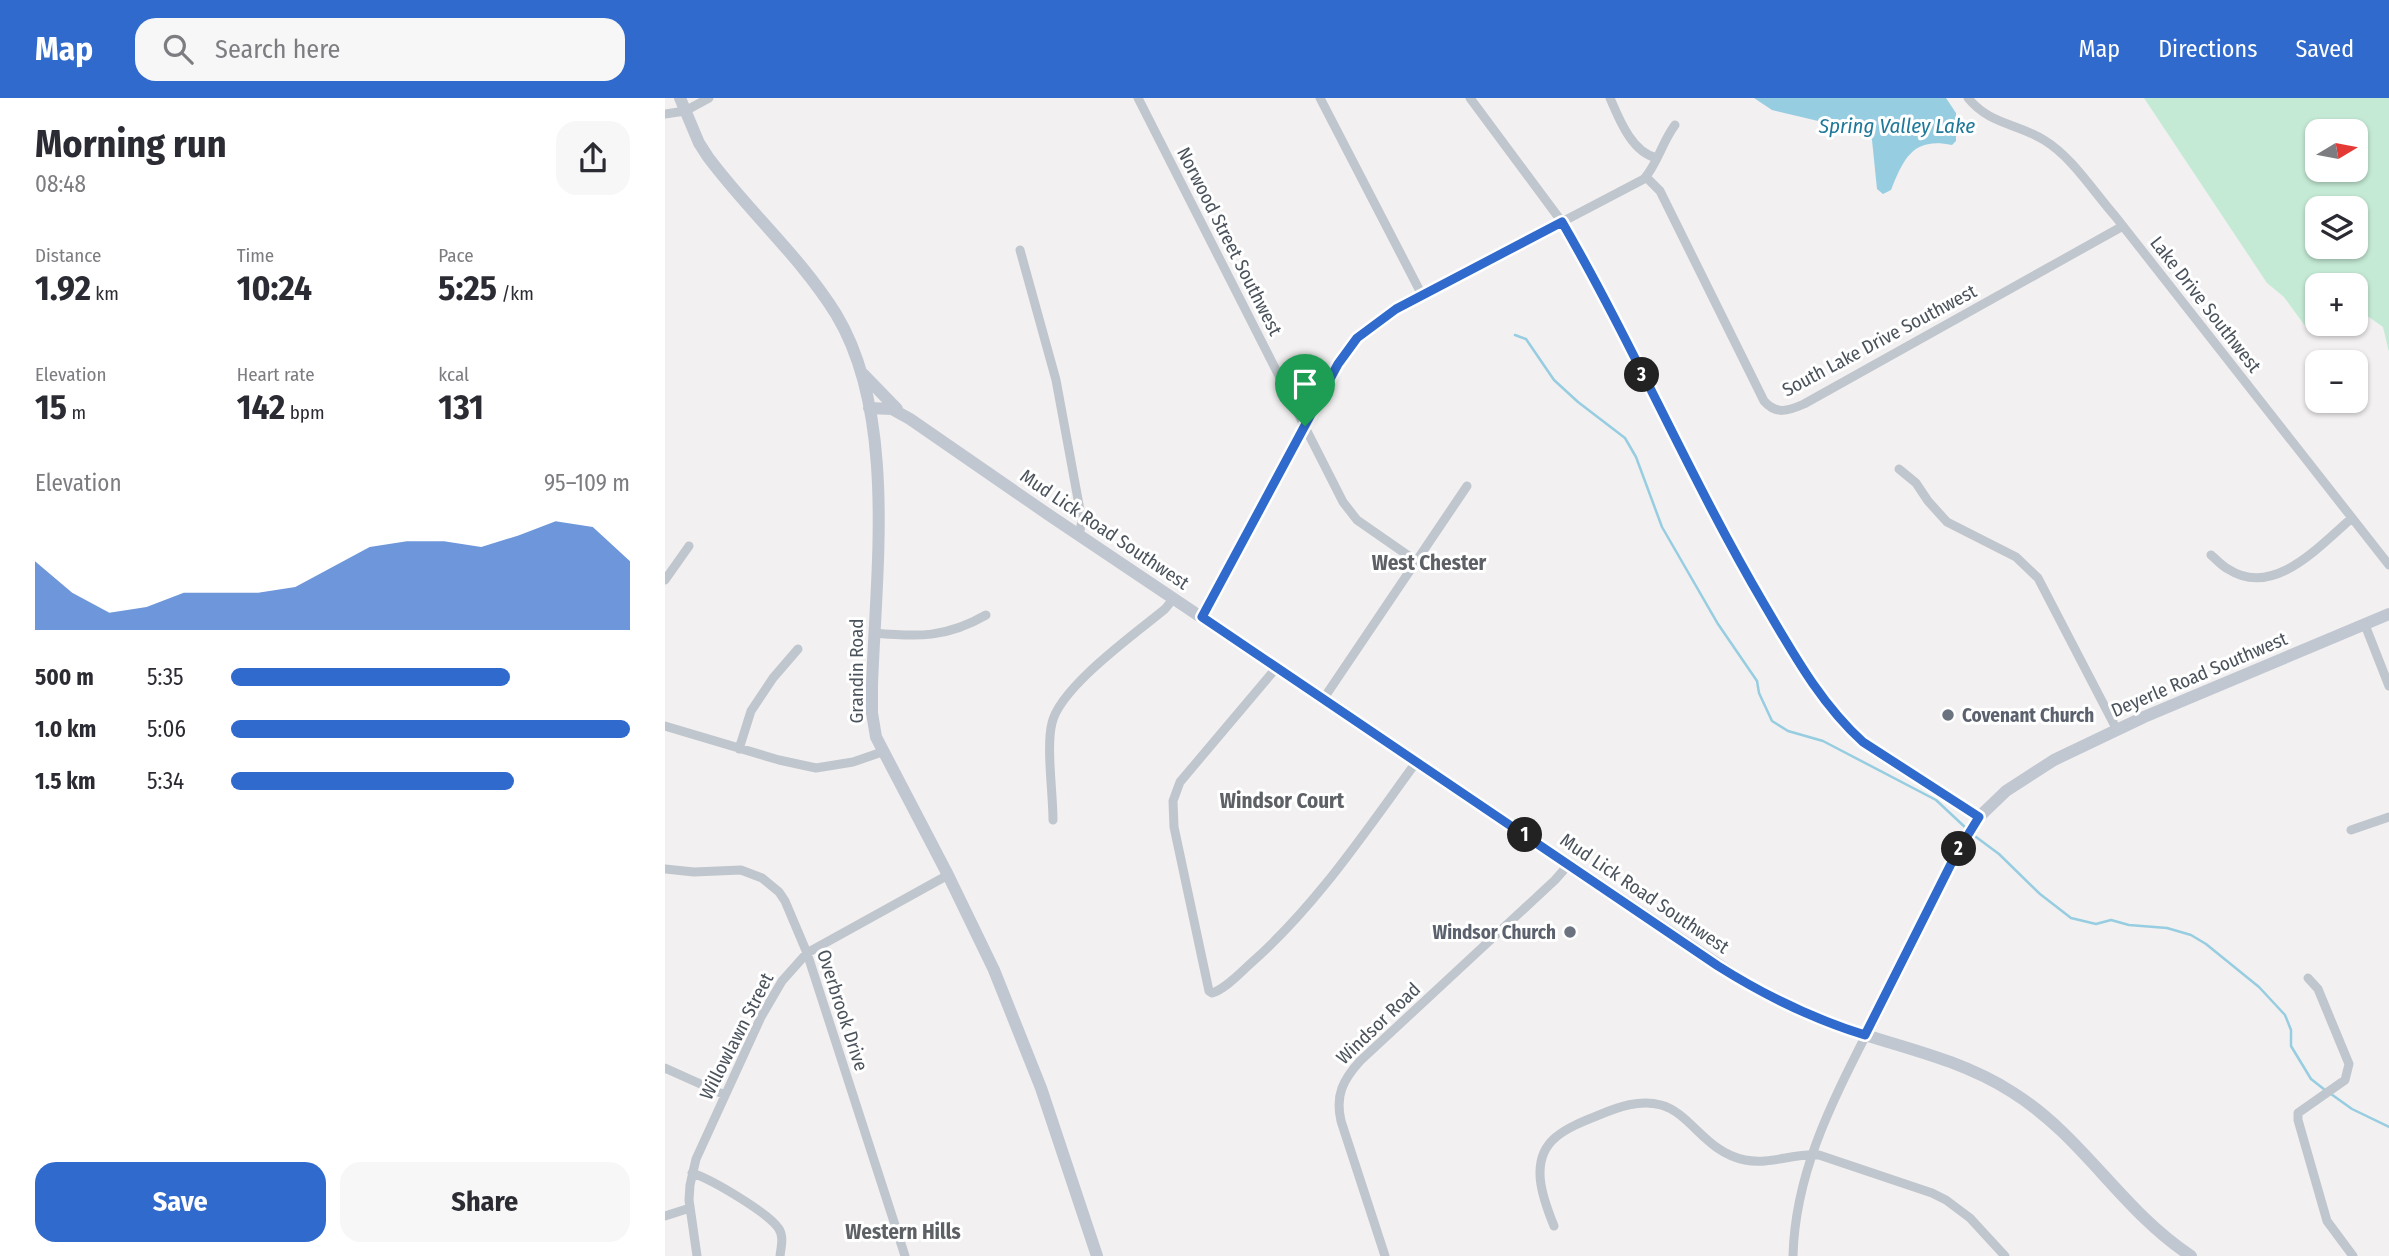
<!DOCTYPE html>
<meta charset="utf-8">
<style>
body{margin:0;font-family:"Fira Sans Condensed",sans-serif;background:#f7f7f7;color:#2b2b33;height:100vh;display:flex;flex-direction:column;font-size:26px;white-space:nowrap}
*{box-sizing:border-box;margin:0}
p{font-size:23px;color:#7c7c81}
.icon{flex:none;width:38px;height:38px;fill:none;stroke:currentColor;stroke-width:2;stroke-linecap:round;stroke-linejoin:round}
.map{position:relative;flex:1;overflow:hidden}
.details{display:flex;flex-direction:column;background:#fff;width:665px}
.details>*{flex:none}
.needle{width:46px;rotate:80deg}
.tools{position:absolute;left:1640px;top:21px;display:grid;gap:14px}
.tools a{display:grid;place-items:center;width:63px;height:63px;border-radius:14px;background:#fff;box-shadow:0 2px 5px #0004;font-size:35px}
.pin{position:absolute;display:grid;place-items:center;width:60px;height:60px;color:#fff;margin:-72px -30px;border-radius:50% 50% 50% 0;rotate:-45deg;box-shadow:0 0 7px #0007}
.pin .icon{rotate:45deg}
.km{position:absolute;width:35px;height:35px;margin:-18px;border-radius:50%;background:#222;color:#fff;font-size:19px;line-height:35px;text-align:center}
.round{display:grid;place-items:center;flex:none;width:74px;height:74px;border-radius:21px;background:#f7f7f7}
.headline{display:flex;align-items:center;justify-content:space-between;height:119px;padding:0 35px}
h1{font-size:38px;font-weight:700;line-height:52px}
.figures{display:grid;grid-template-columns:repeat(3,1fr);gap:10px;height:119px;padding:7px 35px}
.figures div{display:grid;align-content:center}
.figures b{font-size:35px;font-weight:700}
.figures small{font-size:19px;font-weight:400}
.figures p{font-size:19px}
.chart{height:196px;padding:14px 35px}
.chart p{display:flex;justify-content:space-between}
.chart svg{width:100%;height:126px;margin-top:7px;fill:#306acc;opacity:.7}
.cta{display:flex;gap:14px;margin-top:auto;padding:14px 35px}
.cta a{flex:1;height:80px;border-radius:21px;background:#306acc;color:#fff;font-size:28px;font-weight:700;line-height:80px;text-align:center}
.cta a+a{background:#f7f7f7;color:#2b2b33}
ul{padding:0 35px;list-style:none;font-size:23px}
li{display:grid;grid-template-columns:112px 84px 1fr;align-items:center;height:52px}
li i{height:18px;border-radius:9px;background:#306acc}
header{display:flex;align-items:center;gap:42px;box-sizing:border-box;height:98px;padding:0 35px;background:#306acc;color:#fff}
header strong{font-size:33px}
nav{display:flex;gap:38px;margin-inline-start:auto;font-size:24px}
.search{width:490px;height:63px;background:#f7f7f7;display:flex;align-items:center;gap:18px;box-sizing:border-box;padding:0 24px;border-radius:21px;color:#7c7c81;font-size:26px}
main{display:flex;flex:1;min-height:0}
.map>svg:first-child{display:block}
</style>
<header>
<strong>Map</strong>
<div class="search"><svg class="icon" aria-label="search" viewBox="0 0 24 24"><circle cx="10" cy="10" r="6"/><path d="M15 15l6 6"/></svg>Search here</div>
<nav><a>Map</a><a>Directions</a><a>Saved</a></nav>
</header>
<main>
<section class="details">
<div class="headline"><div><h1>Morning run</h1><p>08:48</p></div><a class="round"><svg class="icon" aria-label="share" viewBox="0 0 24 24"><path d="M12 15V3M7 8l5-5 5 5M5 13v7h14v-7"/></svg></a></div>
<div class="figures">
<div><p>Distance</p><b>1.92<small> km</small></b></div>
<div><p>Time</p><b>10:24</b></div>
<div><p>Pace</p><b>5:25<small> /km</small></b></div>
</div>
<div class="figures">
<div><p>Elevation</p><b>15<small> m</small></b></div>
<div><p>Heart rate</p><b>142<small> bpm</small></b></div>
<div><p>kcal</p><b>131</b></div>
</div>
<div class="chart"><p><span>Elevation</span>95–109 m</p>
<svg viewBox="0 0 160 44" preserveAspectRatio="none"><path d="M0 44V20L10 31L20 38L30 36L40 31L50 31L60 31L70 29L80 22L90 15L100 13L110 13L120 15L130 11L140 6L150 8L160 20V44z"/></svg>
</div>
<ul>
<li><b>500 m</b>5:35<i style="width:70%"></i></li>
<li><b>1.0 km</b>5:06<i style="width:100%"></i></li>
<li><b>1.5 km</b>5:34<i style="width:71%"></i></li>
</ul>
<div class="cta"><a>Save</a><a>Share</a></div>
</section>
<div class="map">
<svg width="1724" height="1158" viewBox="0 0 1724 1158">
<rect width="100%" height="100%" fill="#f2f0f0"/>
<!-- green -->
<path fill="#c4ead5" fill-rule="evenodd" d="M1479,0H1724V254L1718,229L1691,210L1690,187H1652V226H1662L1646,236L1619,199L1602,185ZM1652,33H1690V72H1652ZM1652,110H1690V149H1652Z"/>
<!-- water -->
<path fill="#97cde1" d="M1089,0H1281L1291,15V43L1287,47C1248,39 1239,60 1226,92L1218,96L1212,91L1207,42L1204,35L1107,12Z"/>
<g fill="none" stroke-linecap="round" stroke-linejoin="round">
<!-- stream -->
<path stroke="#97cde1" stroke-width="2.5" d="M850,237L861,241L889,282L913,304L960,340L971,359L997,429L1053,526L1092,583L1094,595L1107,623L1123,633L1158,643L1271,702L1302,731
M1307,736L1334,756L1375,796L1406,820L1431,826L1446,822L1464,827L1502,830L1526,837L1541,846L1594,889L1620,917L1626,932V948L1646,981L1660,992
M1666,996L1687,1011L1724,1029"/>
<!-- street -->
<path stroke="#c0c6cd" stroke-width="9" d="M473,0L678,404L692,422L751,463
M655,0L757,197
M805,0L897,124L1063,443L1149,589L1163,608L1198,644L1314,719
M945,0C954,21 967,55 992,60
M1303,0C1325,27 1352,25 1379,42C1407,59 1428,93 1450,118L1724,467
M0,16L20,13L44,0
M981,79L995,93L1099,303C1111,317 1123,313 1139,306L1458,128
M355,152L391,282L417,423L414,437
M1234,371L1251,385L1263,403L1282,424L1351,459L1373,480L1452,632
M1546,457C1552,462 1557,468 1563,471C1609,501 1655,447 1687,420
M0,482L24,448
M537,519L673,266L692,240L731,211L979,81C993,65 997,44 1010,27
M1700,527L1724,588
M209,535C253,539 281,540 321,517
M612,569L515,684L508,703L509,729L544,893L547,895C560,891 574,876 585,866C651,808 700,734 752,663
M659,600L802,388
M0,628L114,662L151,670L188,664L217,654
M74,651L86,613L108,580L133,551
M388,722C388,695 381,648 387,625C395,589 471,535 500,511L509,500
M1686,732L1724,719
M0,771L29,774L76,772L97,780L114,794L120,803L142,855L240,1158
M1643,880L1653,891L1684,966L1680,982L1633,1015V1022L1662,1123L1688,1158
M0,970L60,997
M27,1075C46,1081 104,1115 114,1131C119,1139 116,1149 115,1158
M0,1118L25,1110
M889,1128C878,1101 863,1062 891,1039C903,1029 919,1023 934,1017C953,1009 975,1001 996,1007C1026,1015 1040,1054 1080,1062C1105,1067 1129,1055 1154,1057L1267,1095L1281,1102L1305,1120L1340,1158
M32,1158L24,1102L25,1087L31,1061L96,919L117,883L142,855L283,777
M720,1158L676,1023C670,997 678,982 695,963L890,782L904,766
M1128,1158C1130,1077 1165,1008 1201,937"/>
<!-- secondary -->
<path stroke="#c0c7d1" stroke-width="12" d="M15,0L34,45L43,59C83,113 135,158 171,216C232,317 211,473 207,587V615L211,639L283,777L329,872L376,990L432,1158
M198,276L232,311
M204,310L227,311L245,321L384,417L1087,889C1118,906 1150,921 1184,932C1240,950 1297,962 1347,994C1419,1039 1455,1111 1526,1158
M1201,937L1290,758L1314,719L1341,693L1389,662L1479,619L1724,516"/>
</g>
<g fill="none" stroke-linecap="round" stroke-linejoin="round">
<defs>
<path id="route" d="M897,124C969,248 1026,382 1099,506C1128,555 1155,605 1198,644L1314,719L1290,758L1200,937C1148,921 1099,897 1053,868L537,519L673,266L692,240L731,211Z"/>
</defs>
<!-- route casing -->
<use href="#route" stroke="#fff" stroke-width="14"/>
<!-- route -->
<use href="#route" stroke="#306acc" stroke-width="9"/>
</g>
<!-- markers -->
<g fill="#6b7280" stroke="#fff" stroke-width="2.5">
<circle cx="1283" cy="617" r="7"/>
<circle cx="905" cy="834" r="7"/>
</g>
<g text-anchor="middle" stroke-width="6" stroke-linejoin="round" paint-order="stroke">
<!-- street labels -->
<g font-size="19" fill="#4a525b" stroke="#fff">
<text transform="translate(565 143) rotate(63)" y="7">Norwood Street Southwest</text>
<text transform="translate(1541 206) rotate(52)" y="7">Lake Drive Southwest</text>
<text transform="translate(1214 242) rotate(-28)" y="7">South Lake Drive Southwest</text>
<text transform="translate(440 431) rotate(34)" y="7">Mud Lick Road Southwest</text>
<text transform="translate(191 573) rotate(-90)" y="7">Grandin Road</text>
<text transform="translate(1534 576) rotate(-23)" y="7">Deyerle Road Southwest</text>
<text transform="translate(980 795) rotate(34)" y="7">Mud Lick Road Southwest</text>
<text transform="translate(178 912) rotate(72)" y="7">Overbrook Drive</text>
<text transform="translate(713 925) rotate(-44)" y="7">Windsor Road</text>
<text transform="translate(71 938) rotate(-63)" y="7">Willowlawn Street</text>
</g>
<!-- worship labels -->
<g font-size="19" font-weight="bold" fill="#5b616d" stroke="#fff" text-anchor="start">
<text x="1297" y="624">Covenant Church</text>
<text x="891" y="841" text-anchor="end">Windsor Church</text>
</g>
<!-- water labels -->
<g font-size="21" font-style="italic" fill="#1f7899" stroke="#fff">
<text x="1232" y="35">Spring Valley Lake</text>
</g>
<!-- neighbourhood labels -->
<g font-size="21" font-weight="bold" fill="#5d6064" stroke="#fff">
<text x="764" y="472">West Chester</text>
<text x="617" y="710">Windsor Court</text>
<text x="238" y="1141">Western Hills</text>
</g>
</g>
</svg>
<div class="tools">
<a><svg class="needle" viewBox="-14 -14 28 28"><path d="M0-13l5 13h-10z" fill="#e53935"/><path d="M0 13l5-13h-10z" fill="#7c7c81"/></svg></a>
<a><svg class="icon" aria-label="layers" viewBox="0 0 24 24"><path d="M12 4l9 5-9 5-9-5zM3 14l9 5 9-5"/></svg></a>
<a>+</a>
<a>−</a>
</div>
<div class="pin" style="left:640px;top:328px;background:#1e9e55"><svg class="icon" aria-label="arrive" viewBox="0 0 24 24"><path d="M6 21V4h12l-3 4 3 4H6"/></svg></div>
<b class="km" style="left:860px;top:737px">1</b>
<b class="km" style="left:1294px;top:751px">2</b>
<b class="km" style="left:977px;top:277px">3</b>
</div>
</main>
